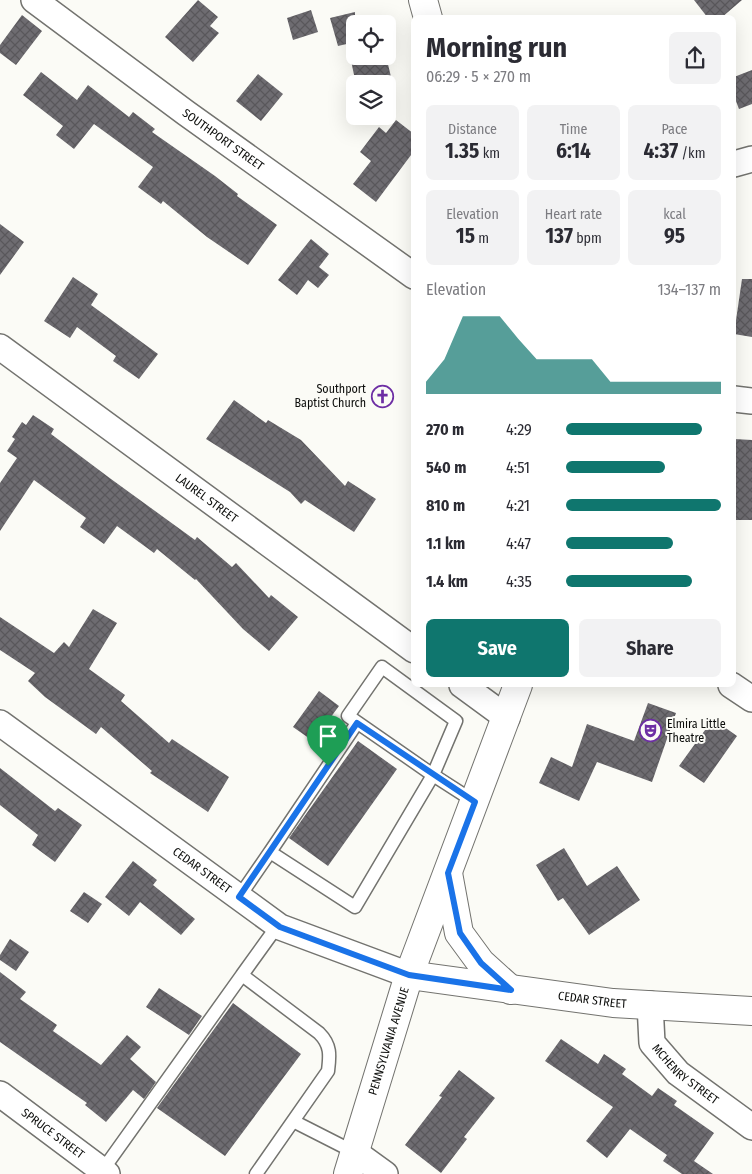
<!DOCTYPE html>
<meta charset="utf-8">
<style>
body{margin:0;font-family:"Fira Sans Condensed",sans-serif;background:#f2f2f3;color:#2b2b33;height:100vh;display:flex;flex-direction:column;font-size:19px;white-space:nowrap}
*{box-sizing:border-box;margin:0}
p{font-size:16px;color:#7c7c81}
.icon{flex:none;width:28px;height:28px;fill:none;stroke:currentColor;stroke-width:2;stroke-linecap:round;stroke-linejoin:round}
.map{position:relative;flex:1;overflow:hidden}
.panel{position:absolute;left:411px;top:15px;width:325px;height:672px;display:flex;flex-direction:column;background:#fff;border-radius:8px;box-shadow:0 5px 20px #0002}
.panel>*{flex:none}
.buttons{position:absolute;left:346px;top:15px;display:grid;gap:10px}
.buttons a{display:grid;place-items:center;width:50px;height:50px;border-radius:8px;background:#fff;box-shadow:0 5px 20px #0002;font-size:25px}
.pin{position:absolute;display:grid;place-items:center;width:42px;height:42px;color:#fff;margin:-51px -21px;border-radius:50% 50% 50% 0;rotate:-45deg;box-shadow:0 0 5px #0007}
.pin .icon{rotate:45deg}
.round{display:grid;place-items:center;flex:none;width:52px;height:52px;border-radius:8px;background:#f2f2f3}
.summary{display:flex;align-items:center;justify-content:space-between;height:85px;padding:0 15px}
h1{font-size:28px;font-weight:700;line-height:38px}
.stats{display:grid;grid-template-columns:repeat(3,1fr);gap:8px;height:85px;padding:5px 15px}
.stats div{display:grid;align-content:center;border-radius:8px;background:#f2f2f3;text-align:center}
.stats b{font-size:21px;font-weight:700}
.stats small{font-size:14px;font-weight:400}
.stats p{font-size:14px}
.chart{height:140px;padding:10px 15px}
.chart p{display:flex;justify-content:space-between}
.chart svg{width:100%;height:90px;margin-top:5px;fill:#0f766e;opacity:.7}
.primary-button{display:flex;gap:10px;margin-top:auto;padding:10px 15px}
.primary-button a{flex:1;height:58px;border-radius:8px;background:#0f766e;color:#fff;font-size:20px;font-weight:700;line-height:58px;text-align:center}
.primary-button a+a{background:#f2f2f3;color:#2b2b33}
ul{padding:0 15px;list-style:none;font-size:16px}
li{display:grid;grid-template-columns:80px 60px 1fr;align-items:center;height:38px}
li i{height:12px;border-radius:6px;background:#0f766e}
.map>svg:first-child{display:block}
</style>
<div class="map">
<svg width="752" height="1174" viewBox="0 0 752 1174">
<defs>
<pattern id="building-cross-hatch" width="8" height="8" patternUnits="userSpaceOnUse" patternTransform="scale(1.25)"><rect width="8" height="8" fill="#6e6c71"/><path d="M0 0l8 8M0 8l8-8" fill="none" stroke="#59575b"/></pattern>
</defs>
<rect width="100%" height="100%" fill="#fbfbf6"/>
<!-- building -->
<path fill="url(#building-cross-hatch)" d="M198,0L218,17L210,26L219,33L193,62L165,37Z
M694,0H742L721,18H708Z
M311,10L318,32L293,40L287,18Z
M355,12V42L338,46L330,18Z
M22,15L42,31L16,65L0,53V45Z
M350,56H386L392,81L380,84H356Z
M752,70V104L739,109L734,96V77Z
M41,72L77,100L88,85L129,117L133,112L155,129L152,132L215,176L238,194L237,196L277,225L248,265L207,237L163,201L161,204L138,187L153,167L94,124L74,149L56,135L63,126L23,95Z
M258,74L283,94L261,121L236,101Z
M396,120L414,134V151L376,202L353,184L371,161L360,152L379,127L386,133Z
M0,224L24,242L0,275Z
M311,239L329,254L319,267L329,275L318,288L308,280L297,295L278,280Z
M73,277L98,294L91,305L158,354L139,379L113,361L116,356L77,327L70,338L44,321Z
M742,279H752V337L734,334Z
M234,400L266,423L268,420L301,440L345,486L348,481L376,499L354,532L305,500L301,504L290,492L206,439Z
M33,415L54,429L51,434L111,479L195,540L197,537L232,567L236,563L269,598L271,595L298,617L269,651L243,629L196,579L195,580L157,549L154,553L117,526L104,544L80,527L86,518L34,480L0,531V483L17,458L7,451L15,439L12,437L22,422L26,425Z
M734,439L752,440V520H734Z
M93,609L117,623L89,669L125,695L121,701L169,743L172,739L229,777L208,812L150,773L152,771L101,727L96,734L45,697L28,681L35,673L0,650V617L54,653L64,642L69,647Z
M319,691L339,706L313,741L293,727Z
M648,703L676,713L652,782L597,762L579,801L539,783L551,757L572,767L587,724L634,741Z
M713,719L737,736L704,783L679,766Z
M358,741L397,769L328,866L289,838Z
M0,768L55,811L58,808L82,825L55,862L32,845L38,835L0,805Z
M564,848L587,886L617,866L640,900L589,935L563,898L558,901L536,865Z
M133,861L157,880L153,885L195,919L181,935L140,902L129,916L105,897Z
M84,892L102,904L88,923L70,911Z
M10,939L29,952L16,971L0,960V955Z
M0,972L26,992L20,999L57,1025L53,1031L101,1065L127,1035L141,1047L130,1059L156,1082L144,1099L133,1090L106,1122L85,1105L87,1103L0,1042Z
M159,988L202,1016L189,1035L146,1007Z
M233,1003L301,1054L225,1156L157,1108Z
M561,1039L598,1064L604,1054L626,1069L622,1074L652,1096L658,1088L677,1101L674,1105L714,1133L694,1161L713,1174H682L663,1161L667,1155L630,1129L607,1158L586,1141L613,1107L545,1061Z
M459,1070L495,1098L464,1137L467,1139L441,1173L405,1145L442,1097L439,1096Z"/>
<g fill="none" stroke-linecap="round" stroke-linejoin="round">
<defs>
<path id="service" d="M382,667L456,721L433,775L348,716Z
M270,852L357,723
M239,897L270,852L355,907L433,775L475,802
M293,1121L356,1153
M102,1171L242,975
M256,1174L328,1071C330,1055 331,1045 319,1033L242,975L278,925"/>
<g id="minor">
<path id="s1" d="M34,0L186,113L414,276"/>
<path d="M734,164L752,159"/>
<path id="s2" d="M0,347L414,650"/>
<path d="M734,399L752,401"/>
<path d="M462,685L507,718"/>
<path d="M731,685L752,699"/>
<path id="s3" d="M0,723L280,927L409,975"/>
<path id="s4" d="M650,1004L652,1043L678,1073L752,1127"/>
<path id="s5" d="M0,1094L107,1174"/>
<path d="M356,1153L385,1174"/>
</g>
<g id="secondary">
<path d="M423,0L428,18"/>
<path d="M448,873L459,933L481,963L511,990"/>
<path id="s6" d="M409,975L613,1003L752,1011"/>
<path id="s7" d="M348,1174L409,975L518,685"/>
</g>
</defs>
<!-- service casing -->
<use href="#service" stroke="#73736f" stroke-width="15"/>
<!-- minor casing -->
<use href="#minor" stroke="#73736f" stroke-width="28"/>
<!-- secondary casing -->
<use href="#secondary" stroke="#73736f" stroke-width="30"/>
<!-- service -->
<use href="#service" stroke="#fff" stroke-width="12"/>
<!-- minor -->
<use href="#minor" stroke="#fff" stroke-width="25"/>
<!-- secondary -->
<use href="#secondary" stroke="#fff" stroke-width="28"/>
</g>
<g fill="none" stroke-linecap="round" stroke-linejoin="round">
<defs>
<path id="route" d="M357,723L475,802L448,873L460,933L481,963L511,990L409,975L280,927L239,897Z"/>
</defs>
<!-- route casing -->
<use href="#route" stroke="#fff" stroke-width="10"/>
<!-- route -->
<use href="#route" stroke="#1a73e8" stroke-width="6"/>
</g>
<!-- icons -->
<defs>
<symbol id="church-ring" viewBox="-11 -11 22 22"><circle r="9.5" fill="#fbfbf6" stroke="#6d2ea4" stroke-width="1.5"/><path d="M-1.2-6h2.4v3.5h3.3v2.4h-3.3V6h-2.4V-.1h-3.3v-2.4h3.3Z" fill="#6d2ea4"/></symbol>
<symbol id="theatre-ring" viewBox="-11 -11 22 22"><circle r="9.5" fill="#fbfbf6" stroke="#6d2ea4" stroke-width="1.5"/><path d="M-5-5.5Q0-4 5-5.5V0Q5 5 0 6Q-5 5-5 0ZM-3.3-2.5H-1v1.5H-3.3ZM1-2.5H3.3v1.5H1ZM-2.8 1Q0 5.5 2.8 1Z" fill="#6d2ea4"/></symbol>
</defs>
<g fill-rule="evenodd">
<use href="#church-ring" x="370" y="384" width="25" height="25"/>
<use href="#theatre-ring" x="638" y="718" width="25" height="25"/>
</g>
<g text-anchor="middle" stroke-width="4" stroke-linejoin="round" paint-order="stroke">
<!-- street labels -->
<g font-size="12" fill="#0d0e0c" stroke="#fbfbf6">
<text dy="4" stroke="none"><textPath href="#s1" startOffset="235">SOUTHPORT STREET</textPath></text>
<text dy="4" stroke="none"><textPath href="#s2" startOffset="256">LAUREL STREET</textPath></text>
<text dy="4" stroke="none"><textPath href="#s3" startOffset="250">CEDAR STREET</textPath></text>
<text dy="4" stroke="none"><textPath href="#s6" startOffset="185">CEDAR STREET</textPath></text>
<text dy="4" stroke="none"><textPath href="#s7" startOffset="139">PENNSYLVANIA AVENUE</textPath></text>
<text dy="4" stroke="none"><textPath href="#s4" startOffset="85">MCHENRY STREET</textPath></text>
<text dy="4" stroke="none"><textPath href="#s5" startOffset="66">SPRUCE STREET</textPath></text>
</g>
<!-- poi labels -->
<g font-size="12" fill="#0d0e0c" stroke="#fbfbf6" text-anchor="end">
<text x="366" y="393">Southport<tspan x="366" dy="14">Baptist Church</tspan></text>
<text x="667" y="728" text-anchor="start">Elmira Little<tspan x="667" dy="14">Theatre</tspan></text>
</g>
</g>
</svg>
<div class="buttons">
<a><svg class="icon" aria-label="locate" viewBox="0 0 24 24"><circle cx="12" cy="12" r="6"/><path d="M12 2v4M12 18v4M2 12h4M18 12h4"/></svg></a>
<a><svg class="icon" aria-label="layers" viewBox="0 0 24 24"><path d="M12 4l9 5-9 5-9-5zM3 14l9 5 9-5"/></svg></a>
</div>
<div class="pin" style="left:328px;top:766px;background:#1e9e55"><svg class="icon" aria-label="arrive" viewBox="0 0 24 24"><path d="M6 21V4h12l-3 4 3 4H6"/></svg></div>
<section class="panel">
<div class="summary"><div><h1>Morning run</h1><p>06:29 · 5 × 270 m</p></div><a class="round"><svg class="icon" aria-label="share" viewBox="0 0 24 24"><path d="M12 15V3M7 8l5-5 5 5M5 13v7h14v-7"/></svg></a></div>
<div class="stats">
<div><p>Distance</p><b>1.35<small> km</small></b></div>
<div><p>Time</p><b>6:14</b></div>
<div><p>Pace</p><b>4:37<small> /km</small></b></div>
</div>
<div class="stats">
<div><p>Elevation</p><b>15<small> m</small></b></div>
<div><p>Heart rate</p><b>137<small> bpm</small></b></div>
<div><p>kcal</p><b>95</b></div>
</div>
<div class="chart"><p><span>Elevation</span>134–137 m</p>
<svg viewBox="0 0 160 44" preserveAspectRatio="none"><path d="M0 44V38L10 27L20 6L30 6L40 6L50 17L60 27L70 27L80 27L90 27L100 38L110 38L120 38L130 38L140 38L150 38L160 38V44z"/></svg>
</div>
<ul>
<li><b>270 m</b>4:29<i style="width:88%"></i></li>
<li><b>540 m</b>4:51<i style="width:64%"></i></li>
<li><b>810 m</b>4:21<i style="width:100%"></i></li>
<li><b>1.1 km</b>4:47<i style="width:69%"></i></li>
<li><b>1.4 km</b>4:35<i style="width:81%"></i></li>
</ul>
<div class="primary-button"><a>Save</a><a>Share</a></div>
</section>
</div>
